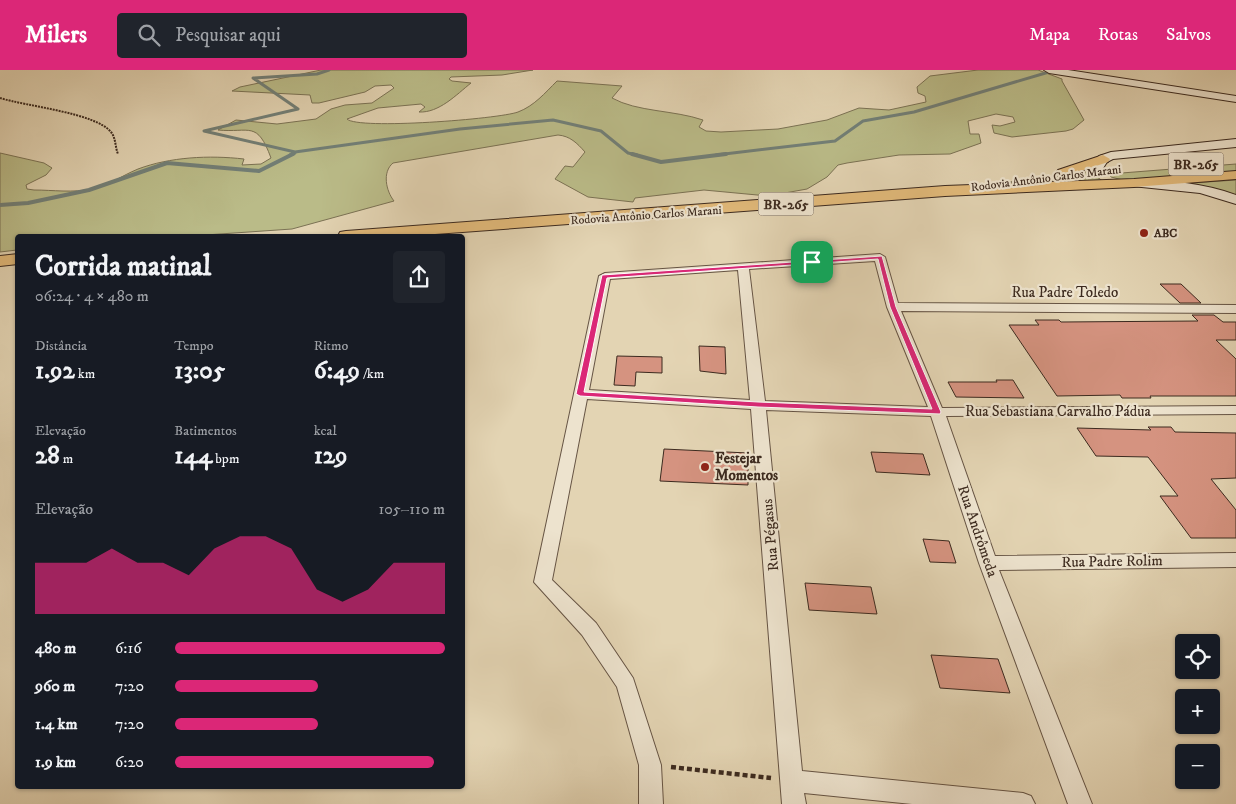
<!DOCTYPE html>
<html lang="pt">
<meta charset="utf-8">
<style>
body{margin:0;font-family:"IM FELL DW Pica",serif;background:#20242c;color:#f1f3f6;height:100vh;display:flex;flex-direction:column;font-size:19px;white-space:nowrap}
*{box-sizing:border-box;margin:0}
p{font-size:16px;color:#9ea1a6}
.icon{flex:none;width:28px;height:28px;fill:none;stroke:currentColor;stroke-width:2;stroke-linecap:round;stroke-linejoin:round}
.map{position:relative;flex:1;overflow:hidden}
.drawer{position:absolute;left:15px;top:164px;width:450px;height:555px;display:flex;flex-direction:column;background:#171b24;border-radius:5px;box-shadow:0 1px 4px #0004}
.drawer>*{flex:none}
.fabs{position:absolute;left:1175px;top:564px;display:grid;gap:10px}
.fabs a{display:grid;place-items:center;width:45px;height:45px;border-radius:5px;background:#171b24;box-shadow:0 1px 4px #0004;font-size:25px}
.pin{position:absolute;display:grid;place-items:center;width:42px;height:42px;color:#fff;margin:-21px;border-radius:10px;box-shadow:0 2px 8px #0006}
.round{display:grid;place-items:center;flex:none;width:52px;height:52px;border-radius:5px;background:#20242c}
.summary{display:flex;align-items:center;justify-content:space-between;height:85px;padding:0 20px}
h1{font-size:28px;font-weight:700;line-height:38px}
.metrics{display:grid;grid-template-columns:repeat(3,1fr);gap:8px;height:85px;padding:5px 20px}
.metrics div{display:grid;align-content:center}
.metrics b{font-size:25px;font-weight:700}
.metrics small{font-size:14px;font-weight:400}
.metrics p{font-size:14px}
.chart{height:140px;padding:10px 20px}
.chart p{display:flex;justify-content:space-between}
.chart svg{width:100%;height:90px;margin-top:5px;fill:#db2777;opacity:.7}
ul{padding:0 20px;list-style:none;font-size:16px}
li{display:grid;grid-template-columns:80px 60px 1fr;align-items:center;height:38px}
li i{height:12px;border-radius:6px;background:#db2777}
header{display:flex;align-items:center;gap:30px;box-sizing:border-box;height:70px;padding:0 25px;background:#db2777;color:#fff}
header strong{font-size:24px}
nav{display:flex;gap:28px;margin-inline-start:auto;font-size:18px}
.search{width:350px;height:45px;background:#20242c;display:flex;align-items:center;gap:12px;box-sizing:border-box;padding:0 18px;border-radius:5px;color:#9ea1a6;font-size:19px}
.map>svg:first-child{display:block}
</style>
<header>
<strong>Milers</strong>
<div class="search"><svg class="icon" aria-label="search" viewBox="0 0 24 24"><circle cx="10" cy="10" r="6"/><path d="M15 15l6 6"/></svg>Pesquisar aqui</div>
<nav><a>Mapa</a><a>Rotas</a><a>Salvos</a></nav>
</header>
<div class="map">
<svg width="1236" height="734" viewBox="0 0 1236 734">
<rect width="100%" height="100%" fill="#e3d4b3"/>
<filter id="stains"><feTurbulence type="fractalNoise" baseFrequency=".004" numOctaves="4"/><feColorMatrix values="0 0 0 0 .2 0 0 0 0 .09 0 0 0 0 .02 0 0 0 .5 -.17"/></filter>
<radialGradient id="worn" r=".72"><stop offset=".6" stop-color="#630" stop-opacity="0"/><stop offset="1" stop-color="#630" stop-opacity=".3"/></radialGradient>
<!-- green -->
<path fill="#babb88" stroke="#7b7254" d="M321,0H533L502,5L451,7L449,9L452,11L471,13C456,25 439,43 419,42L425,37L421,34L378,38L347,49C358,60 499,49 518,42C534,36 545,23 557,11L622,16L612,28C637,42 674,40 703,50L699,57L706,61L721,62L778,59L827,50L859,38L889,40L926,32L925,26L918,23L917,17L930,6L978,0H1038L1062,9V11L1084,50L1073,59L1066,61L1012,67L994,63L992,55L1000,56L1015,52L1013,47L996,44L968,51L970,64H979L981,73L950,84L899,85L847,93L838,95L827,107L807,119L768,126L704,120L635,128L633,132L588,127L555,109L565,96L573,97L585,82C577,73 570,66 558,65L393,93C382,102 386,121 394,131L292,159L191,166H18L17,180L0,182V83L44,93L52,98L46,105L26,115L27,119L34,120C53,120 73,123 92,119C110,115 121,106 138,99C170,87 209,85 244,89L242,95L261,94L271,88C257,50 250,63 218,60L236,50L277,54L316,49L331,39L345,35L372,33L394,18L391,15L375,16L365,22L319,33H312L310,25L232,21L240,17Z
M1236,94V102L1123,110L1111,107L1109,104Z
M1094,101L1093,104L1104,112L970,117Z
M1236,110V130L1191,113Z"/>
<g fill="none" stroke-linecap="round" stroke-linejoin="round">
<!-- stream-far1 -->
<path stroke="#727f77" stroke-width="3" d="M329,0L317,4L253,8L298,39L204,61L295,82L460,59L553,50L601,61L628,83L637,85
M290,85L295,83
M716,85L835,71L863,51L914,42L1049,2"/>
<!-- stream -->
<path stroke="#727f77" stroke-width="4" d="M632,84L661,92L726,84
M0,135L28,133L89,120L167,93L259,101L293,84"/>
</g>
<!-- building -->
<path fill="#d59380" stroke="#3c2a1f" d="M1160,214H1181L1201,233H1180Z
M1192,245H1214L1223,252H1236V270H1216L1236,289V326H1150L1151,328H1122L1120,325L1057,326L1009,255H1039L1035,250H1059L1061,252L1198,251Z
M699,276L725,277L726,304L700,301Z
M617,286L662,287V303L636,302L635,316L614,315Z
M996,310H1013L1024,328L956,327L948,312H997Z
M1148,357H1171L1175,362L1236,363V408L1211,409L1236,440V468H1191L1160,426H1178L1148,387L1096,386L1077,358L1151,360Z
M664,379L748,383V415L660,411Z
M871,382L923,384L930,405L876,402Z
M923,469L949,471L956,493L930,492Z
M805,513L871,517L877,544L809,540Z
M931,585L998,589L1010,623L940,618Z"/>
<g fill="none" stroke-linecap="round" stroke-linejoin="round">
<defs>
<path id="street" d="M880,184L885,187L898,233L1236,235V243L901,241L942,338L1236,336V344L946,346L995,486L1236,483V497L999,500L1092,734H1068L979,493L931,346L766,340L802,701L1023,723L1031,726L1035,734H912L804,723L806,734H782L751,339L587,329L552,510L596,553L633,608L661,695L663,734H639V695L617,617L582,565L534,512L599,206L605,203ZM875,191L887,237L928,337L765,331L749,199ZM738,200L750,330L589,320L610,209Z"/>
<path id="secondary" d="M1044,0H1068L1236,26V32L1049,3Z
M1236,69V77L1113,89L1107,92L1100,103H1090L1089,100L1099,86L1111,82Z
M1137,109C1171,111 1204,113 1236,125V134L1200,123L1132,116L1130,113Z"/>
<path id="primary" d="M1103,85L1110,89L1108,92L1063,107L1058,106L1056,103L1058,100Z
M1236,101V109L1134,117L945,126L408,166H338L340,162L346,161L945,116L1134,109Z
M18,184V194L0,196V186Z"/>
</defs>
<!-- street casing -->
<use href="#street" stroke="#665444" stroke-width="2"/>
<!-- secondary casing -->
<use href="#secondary" stroke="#3c2a1f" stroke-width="2"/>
<!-- primary casing -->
<use href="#primary" stroke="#3c2a1f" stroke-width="2"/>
<!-- path-far1 -->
<path stroke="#3c2a1f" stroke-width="2" stroke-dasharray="2 1" stroke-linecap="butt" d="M0,28C25,36 96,43 111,62C116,68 115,77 118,84"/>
<!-- path -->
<path stroke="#3c2a1f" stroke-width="4.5" stroke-dasharray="5 3" stroke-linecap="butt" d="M671,697L771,708"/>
<!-- street -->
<use href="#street" fill="#ede3ce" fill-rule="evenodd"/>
<!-- secondary -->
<use href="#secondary" fill="#ede3ce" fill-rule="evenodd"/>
<!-- primary -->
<use href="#primary" fill="#e2ba7a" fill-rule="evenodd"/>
</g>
<!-- route -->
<path fill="#db2777" stroke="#fff" fill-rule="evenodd" d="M882,186L896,237L941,342L940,344L758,337L580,326L576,324L602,205ZM878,189L890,237L932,339L758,332L584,322L607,208Z"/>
<!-- markers -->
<g fill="#8f2418" stroke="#ede3ce" stroke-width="2">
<circle cx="1144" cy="163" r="5"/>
<circle cx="705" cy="397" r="5"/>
</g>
<g text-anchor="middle" stroke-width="4.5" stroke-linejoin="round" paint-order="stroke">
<!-- far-street labels -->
<g font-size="12" fill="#3c2a1f" stroke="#ede3ce">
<text transform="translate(1046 108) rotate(-7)" y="4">Rodovia Antônio Carlos Marani</text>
<text transform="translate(646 145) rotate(-4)" y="4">Rodovia Antônio Carlos Marani</text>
</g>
<!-- far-poi labels -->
<g font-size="12" font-weight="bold" fill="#3c2a1f" stroke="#ede3ce" text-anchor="start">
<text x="1154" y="167">ABC</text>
</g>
<!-- shield labels -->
<g fill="#ede3ce" stroke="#716254" stroke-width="1">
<rect x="1168.5" y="82.5" width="55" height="23" rx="4"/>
<rect x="758.5" y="122.5" width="55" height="23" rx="4"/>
</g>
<g font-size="14" font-weight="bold" fill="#3c2a1f">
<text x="1196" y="99">BR-265</text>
<text x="786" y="139">BR-265</text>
</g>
<!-- street labels -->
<g font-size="15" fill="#3c2a1f" stroke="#ede3ce">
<text x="1065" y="227">Rua Padre Toledo</text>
<text x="1058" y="346">Rua Sebastiana Carvalho Pádua</text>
<text transform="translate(978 461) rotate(71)" y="5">Rua Andrômeda</text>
<text transform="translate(770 465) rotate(-95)" y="5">Rua Pégasus</text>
<text transform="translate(1112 491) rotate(-1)" y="5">Rua Padre Rolim</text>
</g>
<!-- poi labels -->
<g font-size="15" font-weight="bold" fill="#3c2a1f" stroke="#ede3ce" text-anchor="start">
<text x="715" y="393">Festejar<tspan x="715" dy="17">Momentos</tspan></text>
</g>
</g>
<rect width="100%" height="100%" filter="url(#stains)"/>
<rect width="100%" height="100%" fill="url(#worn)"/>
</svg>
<div class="fabs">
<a><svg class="icon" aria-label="locate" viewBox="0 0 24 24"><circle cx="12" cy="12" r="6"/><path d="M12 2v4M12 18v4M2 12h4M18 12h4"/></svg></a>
<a>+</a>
<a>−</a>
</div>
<div class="pin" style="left:812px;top:192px;background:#1e9e55"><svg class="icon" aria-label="arrive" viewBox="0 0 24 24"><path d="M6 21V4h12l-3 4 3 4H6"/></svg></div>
<section class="drawer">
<div class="summary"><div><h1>Corrida matinal</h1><p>06:24 · 4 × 480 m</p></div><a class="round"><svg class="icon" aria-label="share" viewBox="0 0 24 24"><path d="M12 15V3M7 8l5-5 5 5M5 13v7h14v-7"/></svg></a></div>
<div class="metrics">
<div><p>Distância</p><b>1.92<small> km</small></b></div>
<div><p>Tempo</p><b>13:05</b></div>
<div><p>Ritmo</p><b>6:49<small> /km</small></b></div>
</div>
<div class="metrics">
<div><p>Elevação</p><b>28<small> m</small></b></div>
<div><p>Batimentos</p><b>144<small> bpm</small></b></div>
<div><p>kcal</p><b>129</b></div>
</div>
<div class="chart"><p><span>Elevação</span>105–110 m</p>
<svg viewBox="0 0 160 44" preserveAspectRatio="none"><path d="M0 44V19L10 19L20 19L30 12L40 19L50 19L60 25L70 12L80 6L90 6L100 12L110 32L120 38L130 32L140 19L150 19L160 19V44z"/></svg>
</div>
<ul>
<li><b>480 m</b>6:16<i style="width:100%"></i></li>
<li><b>960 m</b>7:20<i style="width:53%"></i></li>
<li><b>1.4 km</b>7:20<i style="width:53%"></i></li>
<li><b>1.9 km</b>6:20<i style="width:96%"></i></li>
</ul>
</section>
</div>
